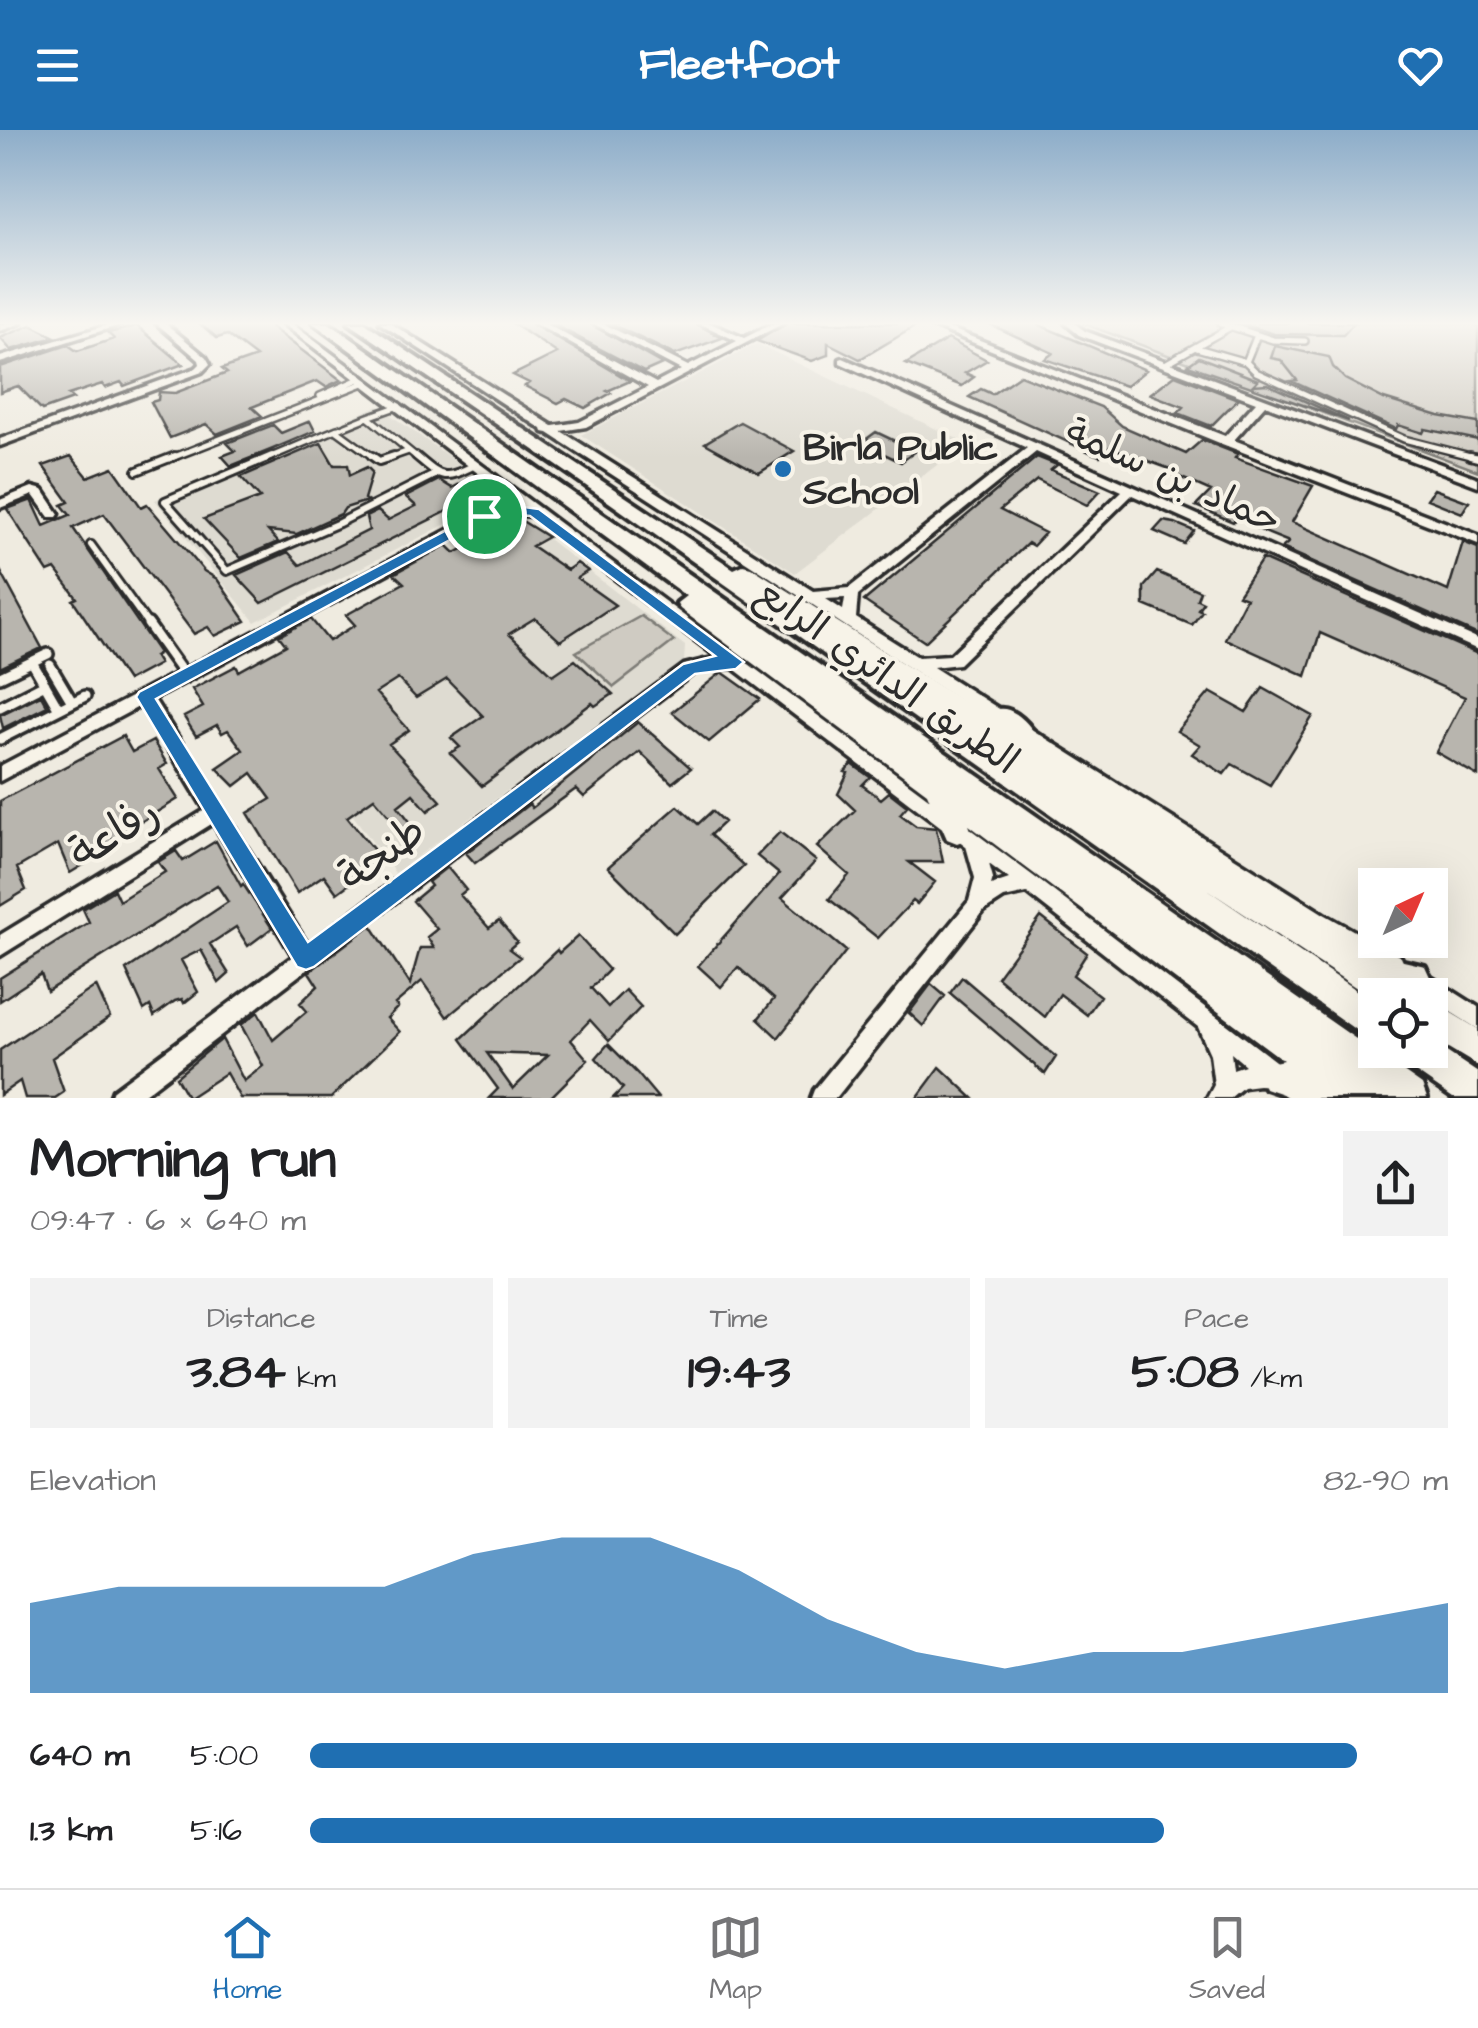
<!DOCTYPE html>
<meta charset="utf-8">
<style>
body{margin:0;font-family:"Architects Daughter","Playpen Sans Arabic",sans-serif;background:#f2f2f2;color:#202124;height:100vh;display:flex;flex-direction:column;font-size:38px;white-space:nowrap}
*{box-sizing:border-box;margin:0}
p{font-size:32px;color:#757577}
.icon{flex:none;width:55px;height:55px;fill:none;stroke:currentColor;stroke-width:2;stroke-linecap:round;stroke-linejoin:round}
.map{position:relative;height:968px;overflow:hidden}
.drawer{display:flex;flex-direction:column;background:#fff;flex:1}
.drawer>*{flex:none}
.needle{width:65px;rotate:44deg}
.buttons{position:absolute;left:1358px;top:738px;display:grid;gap:20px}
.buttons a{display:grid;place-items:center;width:90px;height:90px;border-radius:0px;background:#fff;box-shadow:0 10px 40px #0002;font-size:50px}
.pin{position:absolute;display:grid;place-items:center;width:85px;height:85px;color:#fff;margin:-42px;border:5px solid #fff;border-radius:50%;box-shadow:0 2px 10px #0007}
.round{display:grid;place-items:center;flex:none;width:105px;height:105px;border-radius:0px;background:#f2f2f2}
.head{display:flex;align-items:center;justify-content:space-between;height:170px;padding:0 30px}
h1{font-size:55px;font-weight:700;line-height:75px}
.metrics{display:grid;grid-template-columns:repeat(3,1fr);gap:15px;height:170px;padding:10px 30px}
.metrics div{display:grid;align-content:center;border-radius:0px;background:#f2f2f2;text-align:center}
.metrics b{font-size:50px;font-weight:700}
.metrics small{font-size:28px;font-weight:400}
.metrics p{font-size:28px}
.chart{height:280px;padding:20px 30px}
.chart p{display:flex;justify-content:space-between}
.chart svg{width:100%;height:180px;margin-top:10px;fill:#1f6fb2;opacity:.7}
ul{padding:0 30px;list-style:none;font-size:32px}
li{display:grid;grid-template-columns:160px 120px 1fr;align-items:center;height:75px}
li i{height:25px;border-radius:12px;background:#1f6fb2}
header{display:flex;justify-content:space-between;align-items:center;height:130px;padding:0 30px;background:#1f6fb2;color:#fff;font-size:45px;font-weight:700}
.tabs{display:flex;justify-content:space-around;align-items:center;height:140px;border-top:2px solid #e0e0e0;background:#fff;font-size:28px;color:#757577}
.tabs a{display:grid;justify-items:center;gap:5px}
.tabs .active{color:#1f6fb2}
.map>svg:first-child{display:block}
</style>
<header><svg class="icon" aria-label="menu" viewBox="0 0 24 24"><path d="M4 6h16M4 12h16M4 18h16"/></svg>Fleetfoot<svg class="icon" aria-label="heart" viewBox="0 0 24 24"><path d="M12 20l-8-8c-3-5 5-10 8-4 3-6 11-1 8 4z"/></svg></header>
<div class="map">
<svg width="1478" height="968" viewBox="0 0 1478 968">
<rect width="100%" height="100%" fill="#efebe0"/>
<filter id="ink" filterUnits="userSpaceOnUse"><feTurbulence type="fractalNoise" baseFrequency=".01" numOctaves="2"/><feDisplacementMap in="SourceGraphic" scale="20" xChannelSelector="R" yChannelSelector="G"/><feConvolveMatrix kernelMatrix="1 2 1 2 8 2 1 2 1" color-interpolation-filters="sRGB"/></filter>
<g filter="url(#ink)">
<!-- built -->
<path fill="#dedbd1" d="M757,214L966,313L795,443L581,305Z
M378,276L493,358L495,369L255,492L155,370Z
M548,409L685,516L684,532L395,743L269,570Z"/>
<!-- green -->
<path fill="#cfcbc2" stroke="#7d7b76" stroke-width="2.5" d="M1082,193H1478V341Z
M641,486L674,511L614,557L576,522Z"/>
<!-- building -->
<path fill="#b8b5ae" stroke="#2b2b2b" stroke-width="2.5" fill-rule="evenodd" d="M199,193H266L341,250L326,257L317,251L252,277L262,286L217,304L206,294L170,308L151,272L158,270L159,262L175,263L227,243L222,239L256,227L227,205L217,208Z
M512,193H531L630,251L607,261L611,263L585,278L566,269L558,273L525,256L529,253L513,245L557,223Z
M551,193H589L662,234L644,242Z
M610,193H696L722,208L675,225Z
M787,193H921L860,229L828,213V225L812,231L757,211Z
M987,193H1035L1146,240L1126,256L1045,229L1053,223Z
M1240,193H1354L1343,205L1274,204Z
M31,195L55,207L11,220L0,208Z
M137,196L183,234L124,256L121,252L105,258L102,254L68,265L73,269L42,280L18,256L0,262V237L68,215L77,221L114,209L108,203Z
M948,209L987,230L965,243L974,247L962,256L906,234Z
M1275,216L1329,227L1333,237L1345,249L1384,269L1439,286L1478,293V310L1425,299L1423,303L1398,295L1396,299L1291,251L1297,250L1281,230L1271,228Z
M1199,227L1258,250L1253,255L1267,254L1349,291L1188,235Z
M1020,245L1101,277L1122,296L1186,324L1202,310L1238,324L1235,328L1313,356L1292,392L1448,461L1463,412L1478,418V505L1282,418L1289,412L1257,399L1260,395L1238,386L1233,392L1196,376L1211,361L1168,342L1170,339L1110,317L1100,326L1092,323L969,267L981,259L992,264Z
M1175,245L1238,269L1211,296L1178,283L1184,277L1150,264Z
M310,291L315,301L273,319L231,336L222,326L235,321L227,313L273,295L281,303Z
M740,292L794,321L759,343L705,313Z
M876,302L916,321L901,332L861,313Z
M321,313L334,335H348L350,345L367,337L372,342L364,369L367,371L345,378L341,384L297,404L268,401L278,412L241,428L204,389L260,368L241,347Z
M71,326L88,347L113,337L141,377L147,374L204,441L217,449L246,491L215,506L208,497L194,504L104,384L73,398L159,523L154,526L159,534L127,551L73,470L77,468L55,439L48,442L7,379L32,370L44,396L70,385L62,375L69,372L43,336Z
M1037,327L1057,335L1051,340L1100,361L1087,375L1037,350L1000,380L1045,403L1033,416L1028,413L925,512L864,471Z
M474,347L483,353L480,365L262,473L236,445L288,422L300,435L369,400L366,387L378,381L388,390L416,376L406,367L439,350L452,358Z
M1434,359L1469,372L1462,383L1427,369Z
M519,389L548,407L532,416L567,440L577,433L588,441L577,448L615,475L560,511L535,488L509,504L553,545L575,530L613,564L595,576L592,573L482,656L450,623L460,617L451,608L483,586L447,549L416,568L398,549L376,563L409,600L389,614L441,671L428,681L413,664L398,676L411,693L401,700L374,668L347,687L382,730L337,763L324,745L297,763L248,683L271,669L252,643L235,656L217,638L243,620L228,600L222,603L217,595L196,606L184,587L203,577L192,559L236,536L239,541L286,515L279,506L311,489L329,511L355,495L346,485L404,453L394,444L447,415L455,423Z
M1163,391L1175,393L1194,401L1184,414L1154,401Z
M1262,429L1478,524V646L1436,622L1465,567L1320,503L1306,546L1225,509L1246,468L1238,465Z
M0,440L42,518L0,538Z
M1157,442L1200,461L1197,469L1203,472L1198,479L1202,481L1192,495L1144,475V457Z
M722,542L760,569L709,612L672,582Z
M1263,558L1313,586L1270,655L1232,634L1224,644L1192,624L1200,615L1177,601L1210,562L1246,582Z
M41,565L47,576L3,598L0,585Z
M638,592L691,638L672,653L640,622L584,667L576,659L475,733L466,723L529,674L532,678Z
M123,606L132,622L153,611L167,634L159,639L178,669L113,709L116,715L70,743L58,714L17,738L26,760L0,776V671Z
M852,634L870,647L862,655L881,669L889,662L907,676L900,684L916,696L936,698L943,732H909L935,752L917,774L913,771L878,808L829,769L849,745L817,717L855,680L838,664L848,643L845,642Z
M678,676L698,694L712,681L724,692L710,705L744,736L675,804L608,737Z
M780,702L816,731L782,768L846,821L778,908L758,889L774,869L738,837L721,857L698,836L779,744L757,726Z
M216,711L241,756L243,754L272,798L248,816L236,797L210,814L229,844L219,853L201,820L181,830L198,862L184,873L182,869L175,871L154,886L150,876L144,880L126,840L228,772L217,755L47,861L41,844L0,871V848L89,792L83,779L114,760L119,771L165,742L158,732L176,721L183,731Z
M447,737L466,760L460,765L489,798L499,791L517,812L509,819L520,827L447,887L422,851L395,874L398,877L387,888L400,902L331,968H240L226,943L188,968L176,947L222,909L244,951L263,936L241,895L258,882L273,910L307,881L300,873L318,856L309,842L371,795L410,854L420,818H434L427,807L437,799L413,771L431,756L428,752Z
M1041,787L1087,823L1073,845L1100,866L1087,885L1060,864L1045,887L997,847Z
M578,806L609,840L591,858L608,877L625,860L641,877L609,911L590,890L571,910L588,930L550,968H489L498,959L461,909L557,820L559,823ZM487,923L514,924L548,925L513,959Z
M962,847L1056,927L1045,944L950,863Z
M931,854L945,866L923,896L909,883Z
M96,856L110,887L52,928L64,962L55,968H25L20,951L0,965V920Z
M608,914L637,943L658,968H613L623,958L596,928Z
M940,937L973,968H917Z"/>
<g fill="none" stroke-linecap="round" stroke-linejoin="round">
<defs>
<path id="service-far2" d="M1220,193L1273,210L1305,211
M1257,205L1246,232L1256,242L1404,309L1478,328
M1197,218L1246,232
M1165,234L1232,196
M320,266L361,248
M399,276L368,287L419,329
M368,287L336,300L376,329
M169,329L366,252
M266,329L337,299
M386,329L409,321"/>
<path id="service-far1" d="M272,326L165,371L227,441L339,393L436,344
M372,326L379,331L394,326
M416,326C442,348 443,351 475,335
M1470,326L1478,328
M137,341L175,326
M91,415L150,497"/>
<path id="service" d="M148,494L185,546
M32,532L59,579
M50,535L72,572
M0,547L48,524
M0,577L45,554
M0,609L85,566"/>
<path id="minor" d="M9,193H21L0,201V195Z
M114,193H126L0,233V227Z
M156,193H165L206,227L210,234L202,242L0,316V309L196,238L200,234L199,230Z
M282,193H291L1036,748L1313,960L1316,968H1288L1272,956L1259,955L1243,957L1230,968H1207L1214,955L1210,924L1198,897L1027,763L1004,768L984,781L836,968H811L814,960L969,771L975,748L966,716L733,538H716L694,543L139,968H110L113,960L293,826L213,693L0,826V805L205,680L142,575L0,651V636L480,383L509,376L522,377ZM509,384L533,386L717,527L684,535L308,815L154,569L488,389ZM989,734L1009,749L991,755L993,748ZM1231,923L1245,935L1233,939Z
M380,193H390L553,296L579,292L648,257L534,193H544L656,253L681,240L592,193H602L688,236L737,211L699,193H710L744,208L774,193H784L586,297L561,301L813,461L849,458L1027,318L840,233V229L843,228L1478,509V520L1132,365L959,534L933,537L1324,784L1401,827L1404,834L1401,841L1394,844L1387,841L1310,798L548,303L543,302L542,299ZM1036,322L1122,361L950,525L918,527L856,488L858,465ZM845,468L843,480L826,469Z
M925,193H936L1225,306L1256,272L1079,205L1065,193H1074L1085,201L1478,348V356L1265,275L1234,310L1478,405V414L1222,314Z
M32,357L43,360L59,384L57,387H49L33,365L0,378V370Z
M1412,835L1478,877V899L1430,869V865C1419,865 1406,855 1402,845L1405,838Z"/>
<path id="primary" d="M313,193H329L1422,955L1427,968H1294L1265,958L1260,946L1265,934L1283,930L969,695L971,700L967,709L957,713L947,709L927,663L680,479L677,473L686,466Z
M349,193H365L734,439L743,435L751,437L992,590L994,580C1014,573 1033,598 1042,615L1040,620L1356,820L1425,836L1430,847L1425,858L1412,865H1375V870L1205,758L1375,873V910L1363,905L572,346Z
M1430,870L1478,899V936L1430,907Z
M1430,911L1478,943V968H1453L1401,932L1396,920H1430Z"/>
</defs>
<!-- service-far2 casing -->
<use href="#service-far2" stroke="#2b2b2b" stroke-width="10"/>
<!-- service-far1 casing -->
<use href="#service-far1" stroke="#2b2b2b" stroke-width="12"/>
<!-- service casing -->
<use href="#service" stroke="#2b2b2b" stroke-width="16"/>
<!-- minor casing -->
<use href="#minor" stroke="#2b2b2b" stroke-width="7"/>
<!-- primary casing -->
<use href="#primary" stroke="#2b2b2b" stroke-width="8"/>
<!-- service-far2 -->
<use href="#service-far2" stroke="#f7f3e8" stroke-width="5"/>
<!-- service-far1 -->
<use href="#service-far1" stroke="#f7f3e8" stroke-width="6"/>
<!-- service -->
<use href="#service" stroke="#f7f3e8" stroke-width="9"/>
<!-- minor -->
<use href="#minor" fill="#f7f3e8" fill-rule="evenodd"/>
<!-- primary -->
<use href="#primary" fill="#f7f3e8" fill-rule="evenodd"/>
</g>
</g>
<!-- sky -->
<linearGradient id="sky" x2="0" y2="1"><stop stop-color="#8dadc9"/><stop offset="0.59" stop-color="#f8f6f1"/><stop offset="1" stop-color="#f8f6f1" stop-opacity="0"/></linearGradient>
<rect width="1478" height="328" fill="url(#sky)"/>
<!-- route -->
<path fill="#1f6fb2" stroke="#fff" stroke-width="2.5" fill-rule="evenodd" d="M509,375L539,379L744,532L736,539L695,544L314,837L306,840L297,837L136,567L139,562L479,383ZM509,384L530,386L715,526L683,534L308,812L156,569L489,389Z"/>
<!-- markers -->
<circle fill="#1f6fb2" stroke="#f7f3e8" stroke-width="4" cx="783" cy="339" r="10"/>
<g text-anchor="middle" stroke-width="8" stroke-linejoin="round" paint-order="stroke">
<!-- poi labels -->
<g font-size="38" font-weight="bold" fill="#2b2b2b" stroke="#f7f3e8" text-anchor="start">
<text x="803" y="330">Birla Public<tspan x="803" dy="44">School</tspan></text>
</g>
<!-- street labels -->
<g font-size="38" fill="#2b2b2b" stroke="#f7f3e8">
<text transform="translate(1173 345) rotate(24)" y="13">حماد بن سلمة</text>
<text transform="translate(888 546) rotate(35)" y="13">الطريق الدائري الرابع</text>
</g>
<!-- near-street labels -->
<g font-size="45" fill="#2b2b2b" stroke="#f7f3e8">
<text transform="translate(113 701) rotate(-32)" y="16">رفاعة</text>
<text transform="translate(381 722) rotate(-37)" y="16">طنجة</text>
</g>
</g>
</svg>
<div class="buttons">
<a><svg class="needle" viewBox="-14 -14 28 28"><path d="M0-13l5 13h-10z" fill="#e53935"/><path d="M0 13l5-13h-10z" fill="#757577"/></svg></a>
<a><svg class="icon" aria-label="locate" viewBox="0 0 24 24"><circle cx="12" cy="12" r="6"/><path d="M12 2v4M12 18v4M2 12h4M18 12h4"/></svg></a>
</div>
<div class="pin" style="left:484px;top:386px;background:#1e9e55"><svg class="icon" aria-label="arrive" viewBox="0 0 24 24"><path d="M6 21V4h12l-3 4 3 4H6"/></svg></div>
</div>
<section class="drawer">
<div class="head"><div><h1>Morning run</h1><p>09:47 · 6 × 640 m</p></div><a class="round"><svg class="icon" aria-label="share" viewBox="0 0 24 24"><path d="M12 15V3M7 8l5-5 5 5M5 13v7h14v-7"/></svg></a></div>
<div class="metrics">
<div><p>Distance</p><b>3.84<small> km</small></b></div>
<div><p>Time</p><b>19:43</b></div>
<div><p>Pace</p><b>5:08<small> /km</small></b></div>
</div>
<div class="chart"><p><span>Elevation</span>82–90 m</p>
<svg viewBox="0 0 160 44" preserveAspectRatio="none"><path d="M0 44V22L10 18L20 18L30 18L40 18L50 10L60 6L70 6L80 14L90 26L100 34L110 38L120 34L130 34L140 30L150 26L160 22V44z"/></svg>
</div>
<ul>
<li><b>640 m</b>5:00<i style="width:92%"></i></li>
<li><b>1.3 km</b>5:16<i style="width:75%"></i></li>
</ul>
</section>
<nav class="tabs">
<a class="active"><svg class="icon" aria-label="home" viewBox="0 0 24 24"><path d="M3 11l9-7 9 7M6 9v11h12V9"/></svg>Home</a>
<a><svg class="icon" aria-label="map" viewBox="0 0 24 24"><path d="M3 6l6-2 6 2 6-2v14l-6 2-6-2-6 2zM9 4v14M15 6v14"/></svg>Map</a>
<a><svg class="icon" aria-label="saved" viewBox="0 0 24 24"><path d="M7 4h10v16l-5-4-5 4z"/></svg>Saved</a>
</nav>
